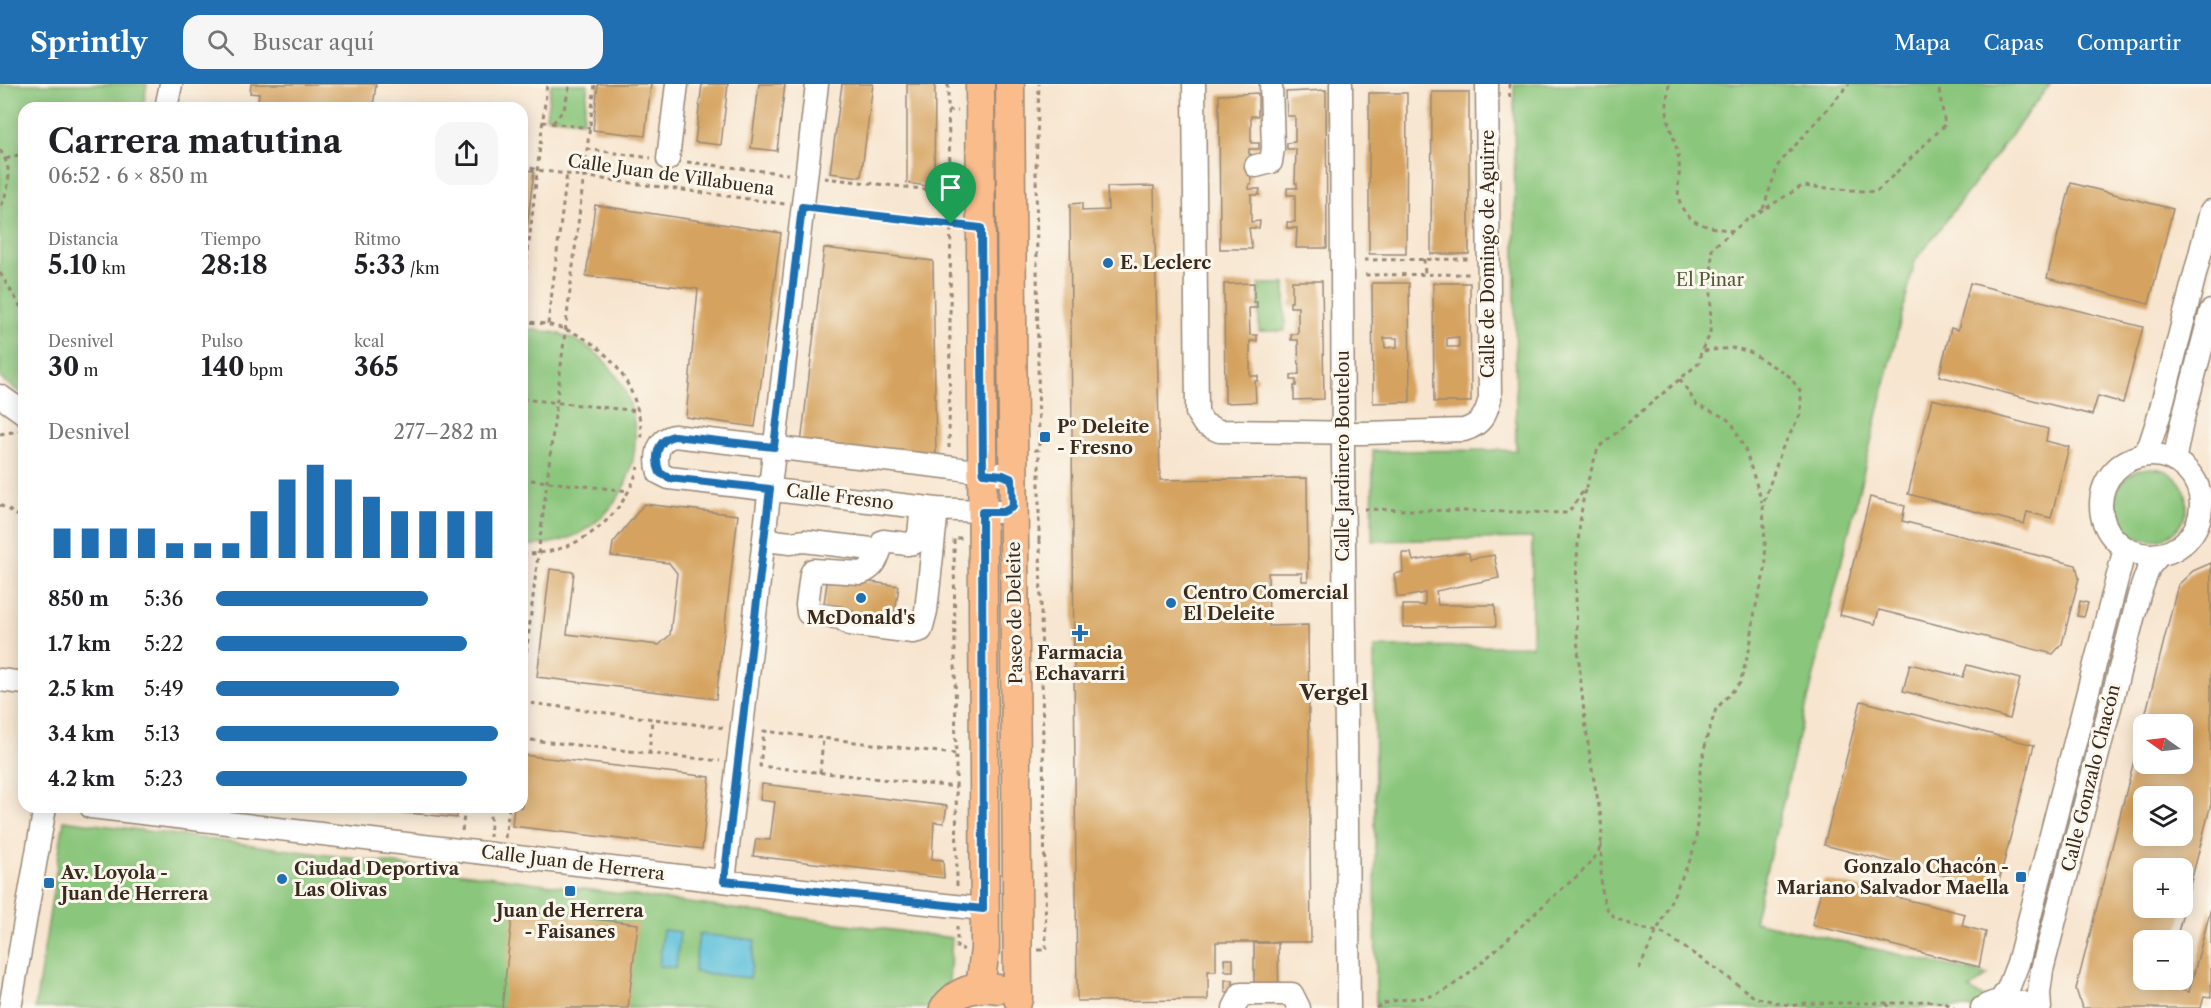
<!DOCTYPE html>
<html lang="es">
<meta charset="utf-8">
<style>
body{margin:0;font-family:"Libre Caslon Text",serif;background:#f6f6f6;color:#202124;height:100vh;display:flex;flex-direction:column;font-size:22px;white-space:nowrap}
*{box-sizing:border-box;margin:0}
p{font-size:20px;color:#757577}
.icon{flex:none;width:33px;height:33px;fill:none;stroke:currentColor;stroke-width:2;stroke-linecap:round;stroke-linejoin:round}
.map{position:relative;flex:1;overflow:hidden}
.drawer{position:absolute;left:18px;top:18px;width:510px;height:711px;display:flex;flex-direction:column;background:#fff;border-radius:18px;box-shadow:0 3px 15px #0003}
.drawer>*{flex:none}
.needle{width:39px;rotate:284deg}
.buttons{position:absolute;left:2133px;top:630px;display:grid;gap:12px}
.buttons a{display:grid;place-items:center;width:60px;height:60px;border-radius:12px;background:#fff;box-shadow:0 3px 15px #0003;font-size:30px}
.pin{position:absolute;display:grid;place-items:center;width:51px;height:51px;color:#fff;margin:-62px -26px;border-radius:50% 50% 50% 0;rotate:-45deg;box-shadow:0 0 6px #0007}
.pin .icon{rotate:45deg}
.round{display:grid;place-items:center;flex:none;width:63px;height:63px;border-radius:18px;background:#f6f6f6}
.head{display:flex;align-items:center;justify-content:space-between;height:102px;padding:0 30px}
h1{font-size:33px;font-weight:700;line-height:45px}
.figures{display:grid;grid-template-columns:repeat(3,1fr);gap:9px;height:102px;padding:6px 30px}
.figures div{display:grid;align-content:center}
.figures b{font-size:26px;font-weight:700}
.figures small{font-size:16px;font-weight:400}
.figures p{font-size:16px}
.chart{height:168px;padding:12px 30px}
.chart p{display:flex;justify-content:space-between}
.chart svg{width:100%;height:108px;margin-top:6px;stroke:#1f6fb2;stroke-width:6}
ul{padding:0 30px;list-style:none;font-size:20px}
li{display:grid;grid-template-columns:96px 72px 1fr;align-items:center;height:45px}
li i{height:15px;border-radius:8px;background:#1f6fb2}
header{display:flex;align-items:center;gap:36px;box-sizing:border-box;height:84px;padding:0 30px;background:#1f6fb2;color:#fff}
header strong{font-size:28px}
nav{display:flex;gap:33px;margin-inline-start:auto;font-size:21px}
.search{width:420px;height:54px;background:#f6f6f6;display:flex;align-items:center;gap:15px;box-sizing:border-box;padding:0 21px;border-radius:18px;color:#757577;font-size:22px}
.map>svg:first-child{display:block}
</style>
<header>
<strong>Sprintly</strong>
<div class="search"><svg class="icon" aria-label="search" viewBox="0 0 24 24"><circle cx="10" cy="10" r="6"/><path d="M15 15l6 6"/></svg>Buscar aquí</div>
<nav><a>Mapa</a><a>Capas</a><a>Compartir</a></nav>
</header>
<div class="map">
<svg width="2211" height="924" viewBox="0 0 2211 924">
<rect width="100%" height="100%" fill="#fbf7ec"/>
<filter id="ink" filterUnits="userSpaceOnUse"><feTurbulence type="fractalNoise" baseFrequency=".0167" numOctaves="2"/><feDisplacementMap in="SourceGraphic" scale="12" xChannelSelector="R" yChannelSelector="G"/><feConvolveMatrix kernelMatrix="1 2 1 2 8 2 1 2 1" color-interpolation-filters="sRGB"/></filter>
<filter id="wash" filterUnits="userSpaceOnUse"><feTurbulence type="fractalNoise" baseFrequency=".008" numOctaves="4" result="noise"/><feDisplacementMap in="SourceGraphic" scale="24" xChannelSelector="R" yChannelSelector="G"/><feGaussianBlur stdDeviation="1.35" result="paint"/><feColorMatrix in="noise" values="0 0 0 0 0 0 0 0 0 0 0 0 0 0 0 0 0 1.4 0 .05"/><feComposite in="paint" operator="in"/></filter>
<g filter="url(#wash)">
<rect width="100%" height="100%" fill="#f7e5cf"/>
<!-- green -->
<path fill="#8ac67b" stroke="#62784c" stroke-width="1.5" d="M0,0H147L143,24H24V311L0,294Z
M551,0H588L583,37L546,33Z
M1514,0H2050L1915,177L1754,837L1988,891L1969,905L1993,919L1974,924H1376L1374,563L1532,562V454L1372,457L1373,367L1516,366Z
M1259,200H1285V247H1259Z
M527,245C539,247 553,247 563,251C649,281 661,400 583,447C565,459 543,461 522,462V246Z
M2115 420a36 36 0 1 1 72 0a36 36 0 1 1-72 0Z
M64,736L952,854L949,898L937,910L928,924H35Z"/>
<!-- water -->
<path fill="#5ec1dc" stroke="#4c767d" stroke-width="1.5" d="M663,846L680,848L676,884L659,882Z
M699,850L755,856L750,894L694,888Z"/>
<g id="blocks">
<!-- building -->
<path fill="#d5a35e" fill-rule="evenodd" d="M251,0H376L373,24H257L259,10L250,9Z
M598,0H651L645,52L593,46Z
M702,0H728L721,61L695,58Z
M759,0H785L777,67L751,64Z
M842,0H873L861,93L830,89Z
M907,0H935L934,103L907,99Z
M1326,6L1327,164H1296L1297,144H1287V138H1295V111H1287V104H1297V99H1295L1296,65H1287V59L1295,58V32H1287L1286,8Z
M1432,8H1469V170H1431Z
M1258,9V32H1251V59H1259V65H1249V70H1251V100H1249V105H1260L1259,111H1251V138L1260,137L1259,144H1249L1252,165H1220L1219,11Z
M1369,9H1407L1406,170H1369Z
M522,86L534,87L523,175H522Z
M2071,99L2173,125L2149,220L2047,194Z
M1154,102L1160,396L1307,394L1308,497H1302V489H1268L1269,542L1308,541L1311,858H1216V887H1208V916L1077,917L1070,120L1082,119V127L1108,126L1107,103Z
M595,121L781,149L755,343L686,333L698,205L586,192Z
M824,164L933,177L936,376L801,360Z
M1292,197H1322L1324,315L1294,316V302H1296V296H1291V291L1299,290L1298,256H1291V250H1298V223H1290V218H1292Z
M1254,199V218H1257V224H1249L1250,251H1257V257H1250V292H1258V297H1255L1256,318L1225,319L1224,200Z
M1372,199H1409L1410,318L1373,319ZM1384,254H1397V263L1385,264Z
M1433,199H1470L1471,318H1434ZM1459,253V263H1447V254Z
M1970,199L2143,243L2123,319L2098,312L2092,331L1939,292L1951,244L1958,246Z
M1932,315L2048,345L2046,357L2069,363L2051,434L2027,428L2024,440L1908,410Z
M1870,413L1905,422L1902,437L2076,481L2079,494L2062,560L2053,570L1879,526L1875,540L1840,531Z
M644,420L738,431L716,615L537,593L550,485L574,488L567,550L659,561L670,551L677,489L669,479L611,472L613,459Z
M1402,469H1411L1413,477L1462,469H1469L1470,475L1494,471L1499,494L1436,507L1438,521H1495L1496,542L1403,543V521H1425V509L1404,513H1398L1397,511L1394,490L1403,488Z
M2211,479V720L2176,856H2144V896H2167L2165,902L2189,908L2211,824V913L2204,912L2201,924H2082L2076,905L2143,641L2144,680H2182V640H2143L2178,501L2193,487ZM2144,712H2182V752H2144ZM2144,784H2182V824H2144Z
M828,492L899,502L894,536L823,526Z
M2080,517L2088,519L2084,533L2077,532Z
M1910,580L1963,593L1967,581L2020,595L2010,635L1903,607Z
M1861,617L2034,661L1997,805L1824,761Z
M522,671L710,693L702,765L512,742L514,723H522Z
M762,700L947,722L944,739L934,738L932,775L943,776L944,794L753,772L756,755L770,756L775,718L760,716Z
M373,723H457V734L373,725Z
M1824,795L1965,830L1962,842L1986,848L1979,883L1812,841Z
M513,826L638,840L628,924H502Z
M1254,859H1278L1279,918H1254Z
M1224,875H1233V887H1225Z
M1225,896H1233V908H1225Z"/>
</g>
</g>
<g filter="url(#ink)">
<use href="#blocks" fill-opacity="0" stroke="#998876" stroke-width="1.5"/>
<g fill="none" stroke-linecap="round" stroke-linejoin="round">
<defs>
<path id="minor" d="M1194,0L1197,329L1204,340L1219,347L1365,349L1464,346C1481,341 1486,331 1490,314L1487,0
M1341,0L1343,371L1349,924
M166,24L171,0
M668,75L677,0
M1256,82L1271,78L1273,64L1271,0
M0,312L24,329
M2101 421a50 50 0 1 1 100 0a50 50 0 1 1-100 0Z
M2143,372L2150,360L2159,332L2211,127
M2174,377L2182,338L2211,227
M922,423L919,450L914,459L908,460L883,457C878,472 877,483 861,489L813,486L811,490L807,521L808,529L841,534L850,540L913,548L921,546L926,527L937,425
M998,428L937,425L669,394L659,389C655,374 656,356 674,352L954,384L1003,391L1012,395
M764,456L791,459L804,457L880,466
M0,596L24,599
M91,723L748,800L983,825
M724,797L817,0
M2000,917L2008,905L2018,879L2125,464
M10,924L45,723
M1234,924L1241,910H1292L1299,924
M1982,924C1997,914 2018,914 2034,924
M2040,924L2039,909L2042,886L2139,511L2149,483L2160,470"/>
<path id="major" d="M1010,0L1018,915
M980,903L985,865L980,0
M944,924C958,906 976,901 998,905"/>
</defs>
<!-- minor casing -->
<use href="#minor" stroke="#998876" stroke-width="25"/>
<!-- major casing -->
<use href="#major" stroke="#998876" stroke-width="31"/>
<!-- path -->
<path stroke="#998876" stroke-width="3" stroke-dasharray="4.5 4.5" stroke-linecap="butt" d="M948,0V27L958,26
M1509,0L1510,17
M1669,0C1667,13 1666,25 1668,37C1672,51 1678,64 1679,78C1681,99 1672,114 1688,132C1698,143 1719,144 1732,147
M948,27L951,108L949,364
M1038,28L1039,0
M542,38L590,44
M553,39L564,25L570,0
M587,65L651,74
M0,66C14,88 9,103 0,125
M6,75L24,69
M687,78L788,90
M522,81L537,86L785,120
M824,94L958,109
M822,125L958,141
M1763,125L1778,81L1849,0
M1424,175L1425,190
M1364,176L1471,175
M0,189L24,228
M1365,191L1471,190
M522,221L547,0
M522,238C590,238 639,288 642,355
M548,240L567,89
M1680,295L1697,321L1726,334L1733,341L1746,368L1762,418
M522,315L639,327
M0,350L19,347
M1034,366H1039L1036,87L1038,29
M522,395L629,407
M0,421L24,435
M1364,425L1568,429L1586,403L1598,364L1699,279L1701,267L1710,251L1712,164L1745,137L1802,102L1876,108L1945,41L1938,0
M1039,457V366
M522,470C576,471 624,435 638,383
M522,604L595,0
M522,618L724,644
M522,655L720,677
M649,670L652,636
M955,670L764,647L760,682L956,703
M820,689L823,655
M488,723L491,738L490,753
M462,747L465,723
M505,754L509,723
M1601,760C1602,778 1598,816 1610,829C1616,835 1627,839 1634,842C1645,846 1655,846 1666,851L1722,889L1754,913L1792,922L1805,919H1902L1924,917L1945,919L1954,924
M957,802L954,454H963
M957,842V865H964
M1038,866H1046L1040,457
M1639,885L1691,774L1696,755L1700,687L1707,653L1716,625L1740,599L1750,563L1755,526L1766,482L1763,420L1782,365L1801,329V308L1789,292L1748,267L1733,264L1702,267
M1886,919L1890,924
M1376,924C1398,909 1424,921 1449,904C1487,877 1520,842 1555,811C1568,799 1592,782 1599,766C1607,745 1595,707 1592,685C1586,649 1582,613 1579,577C1574,522 1575,459 1585,405"/>
<!-- minor -->
<use href="#minor" stroke="#fff" stroke-width="22"/>
<!-- major -->
<use href="#major" stroke="#fabc8b" stroke-width="28"/>
</g>
</g>
<g fill="none" stroke-linecap="round" stroke-linejoin="round" filter="url(#ink)">
<defs>
<path id="route" d="M802,123L981,144L983,389L1003,391L1012,395L1013,423L1003,428H982L983,825L724,797L770,405L669,394L660,389C654,375 656,356 674,352L774,363Z"/>
</defs>
<!-- route casing -->
<use href="#route" stroke="#fff" stroke-width="12"/>
<!-- route -->
<use href="#route" stroke="#1f6fb2" stroke-width="8"/>
</g>
<!-- markers -->
<g fill="#1f6fb2" stroke="#fbf7ec" stroke-width="2">
<circle cx="1108" cy="179" r="6"/>
<rect x="1039" y="347" width="12" height="12" rx="3"/>
<circle cx="861" cy="514" r="6"/>
<circle cx="1171" cy="519" r="6"/>
<path d="M1077 540h6v6h6v6h-6v6h-6v-6h-6v-6h6z"/>
<rect x="2015" y="787" width="12" height="12" rx="3"/>
<circle cx="282" cy="795" r="6"/>
<rect x="43" y="793" width="12" height="12" rx="3"/>
<rect x="564" y="801" width="12" height="12" rx="3"/>
</g>
<g text-anchor="middle" stroke-width="6" stroke-linejoin="round" paint-order="stroke">
<!-- street labels -->
<g font-size="18" fill="#3b2a1e" stroke="#fbf7ec">
<text transform="translate(671 91) rotate(8)" y="6">Calle Juan de Villabuena</text>
<text transform="translate(1488 170) rotate(-90)" y="6">Calle de Domingo de Aguirre</text>
<text transform="translate(1343 372) rotate(-90)" y="6">Calle Jardinero Boutelou</text>
<text transform="translate(840 413) rotate(7)" y="6">Calle Fresno</text>
<text transform="translate(1015 529) rotate(-91)" y="6">Paseo de Deleite</text>
<text transform="translate(2091 694) rotate(-76)" y="6">Calle Gonzalo Chacón</text>
<text transform="translate(573 779) rotate(7)" y="6">Calle Juan de Herrera</text>
</g>
<!-- poi labels -->
<g font-size="18" font-weight="bold" fill="#3b2a1e" stroke="#fbf7ec" text-anchor="start">
<text x="1120" y="185">E. Leclerc</text>
<text x="1057" y="349">Pº Deleite<tspan x="1057" dy="21">- Fresno</tspan></text>
<text x="1183" y="515">Centro Comercial<tspan x="1183" dy="21">El Deleite</tspan></text>
<text x="861" y="540" text-anchor="middle">McDonald's</text>
<text x="1080" y="575" text-anchor="middle">Farmacia<tspan x="1080" dy="21">Echavarri</tspan></text>
<text x="2009" y="789" text-anchor="end">Gonzalo Chacón -<tspan x="2009" dy="21">Mariano Salvador Maella</tspan></text>
<text x="294" y="791">Ciudad Deportiva<tspan x="294" dy="21">Las Olivas</tspan></text>
<text x="61" y="795">Av. Loyola -<tspan x="61" dy="21">Juan de Herrera</tspan></text>
<text x="570" y="833" text-anchor="middle">Juan de Herrera<tspan x="570" dy="21">- Faisanes</tspan></text>
</g>
<!-- park labels -->
<g font-size="18" fill="#53593a" stroke="#fbf7ec">
<text x="1710" y="202">El Pinar</text>
</g>
<!-- quarter labels -->
<g font-size="21" font-weight="bold" fill="#3b2a1e" stroke="#fbf7ec">
<text x="1334" y="616">Vergel</text>
</g>
</g>
</svg>
<div class="buttons">
<a><svg class="needle" viewBox="-14 -14 28 28"><path d="M0-13l5 13h-10z" fill="#e53935"/><path d="M0 13l5-13h-10z" fill="#757577"/></svg></a>
<a><svg class="icon" aria-label="layers" viewBox="0 0 24 24"><path d="M12 4l9 5-9 5-9-5zM3 14l9 5 9-5"/></svg></a>
<a>+</a>
<a>−</a>
</div>
<div class="pin" style="left:951px;top:140px;background:#1e9e55"><svg class="icon" aria-label="arrive" viewBox="0 0 24 24"><path d="M6 21V4h12l-3 4 3 4H6"/></svg></div>
<section class="drawer">
<div class="head"><div><h1>Carrera matutina</h1><p>06:52 · 6 × 850 m</p></div><a class="round"><svg class="icon" aria-label="share" viewBox="0 0 24 24"><path d="M12 15V3M7 8l5-5 5 5M5 13v7h14v-7"/></svg></a></div>
<div class="figures">
<div><p>Distancia</p><b>5.10<small> km</small></b></div>
<div><p>Tiempo</p><b>28:18</b></div>
<div><p>Ritmo</p><b>5:33<small> /km</small></b></div>
</div>
<div class="figures">
<div><p>Desnivel</p><b>30<small> m</small></b></div>
<div><p>Pulso</p><b>140<small> bpm</small></b></div>
<div><p>kcal</p><b>365</b></div>
</div>
<div class="chart"><p><span>Desnivel</span>277–282 m</p>
<svg viewBox="0 0 160 44" preserveAspectRatio="none"><path d="M5 44V32M15 44V32M25 44V32M35 44V32M45 44V38M55 44V38M65 44V38M75 44V25M85 44V12M95 44V6M105 44V12M115 44V19M125 44V25M135 44V25M145 44V25M155 44V25"/></svg>
</div>
<ul>
<li><b>850 m</b>5:36<i style="width:75%"></i></li>
<li><b>1.7 km</b>5:22<i style="width:89%"></i></li>
<li><b>2.5 km</b>5:49<i style="width:65%"></i></li>
<li><b>3.4 km</b>5:13<i style="width:100%"></i></li>
<li><b>4.2 km</b>5:23<i style="width:89%"></i></li>
</ul>
</section>
</div>
